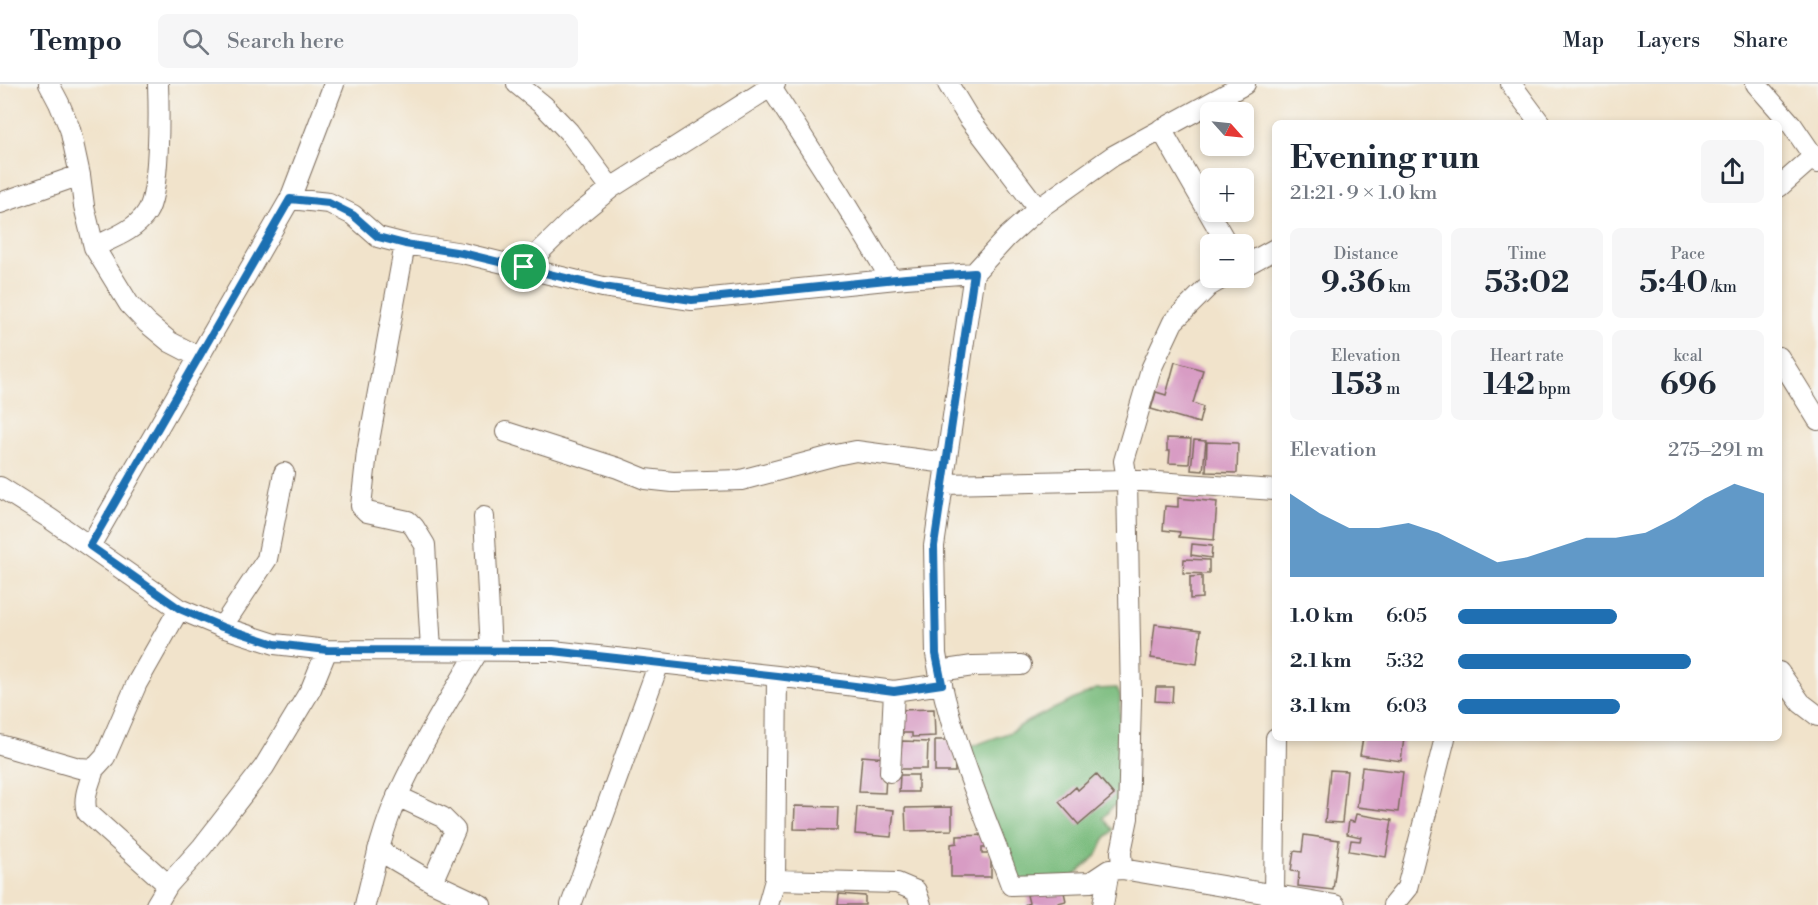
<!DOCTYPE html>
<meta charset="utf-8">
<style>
body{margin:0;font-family:"Libre Bodoni",serif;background:#f6f6f7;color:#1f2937;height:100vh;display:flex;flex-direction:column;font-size:22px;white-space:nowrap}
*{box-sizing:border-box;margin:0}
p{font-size:20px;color:#747a83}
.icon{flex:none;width:33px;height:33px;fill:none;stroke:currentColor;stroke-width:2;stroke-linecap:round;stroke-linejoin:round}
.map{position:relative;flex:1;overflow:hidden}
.side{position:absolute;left:1272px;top:36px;width:510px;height:621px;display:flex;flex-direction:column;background:#fff;border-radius:9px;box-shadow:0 3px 9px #0003}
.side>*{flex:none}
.needle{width:39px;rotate:117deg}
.controls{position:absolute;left:1200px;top:18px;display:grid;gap:12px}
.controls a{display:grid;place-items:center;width:54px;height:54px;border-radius:9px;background:#fff;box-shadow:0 3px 9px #0003;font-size:30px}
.pin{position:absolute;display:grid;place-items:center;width:51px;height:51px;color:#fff;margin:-26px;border:3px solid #fff;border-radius:50%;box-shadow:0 2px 6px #0007}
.round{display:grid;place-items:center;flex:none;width:63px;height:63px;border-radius:9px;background:#f6f6f7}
.summary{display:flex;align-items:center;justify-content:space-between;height:102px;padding:0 18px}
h1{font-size:33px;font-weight:700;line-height:45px}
.metrics{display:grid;grid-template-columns:repeat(3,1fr);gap:9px;height:102px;padding:6px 18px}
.metrics div{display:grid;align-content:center;border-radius:9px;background:#f6f6f7;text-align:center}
.metrics b{font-size:30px;font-weight:700}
.metrics small{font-size:16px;font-weight:400}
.metrics p{font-size:16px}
.chart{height:168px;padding:12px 18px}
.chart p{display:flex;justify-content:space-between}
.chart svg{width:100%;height:108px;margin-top:6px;fill:#1f6fb2;opacity:.7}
ul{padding:0 18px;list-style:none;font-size:20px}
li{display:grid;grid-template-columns:96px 72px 1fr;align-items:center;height:45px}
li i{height:15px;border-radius:8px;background:#1f6fb2}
header{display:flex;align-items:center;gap:36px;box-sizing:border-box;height:84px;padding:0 30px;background:#fff;border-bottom:2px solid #e0e1e3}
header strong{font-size:28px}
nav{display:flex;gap:33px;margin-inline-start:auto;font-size:21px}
.search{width:420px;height:54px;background:#f6f6f7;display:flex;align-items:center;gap:15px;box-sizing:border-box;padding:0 21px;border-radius:9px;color:#747a83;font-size:22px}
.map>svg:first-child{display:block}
</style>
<header>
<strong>Tempo</strong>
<div class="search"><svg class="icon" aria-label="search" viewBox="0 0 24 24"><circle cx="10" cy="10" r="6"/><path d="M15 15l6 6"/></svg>Search here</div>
<nav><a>Map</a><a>Layers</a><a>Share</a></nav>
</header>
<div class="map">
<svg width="1818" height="821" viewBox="0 0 1818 821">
<rect width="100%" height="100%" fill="#f6f6f2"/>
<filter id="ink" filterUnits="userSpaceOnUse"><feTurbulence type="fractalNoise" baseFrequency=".0167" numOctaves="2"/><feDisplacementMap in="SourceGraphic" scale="12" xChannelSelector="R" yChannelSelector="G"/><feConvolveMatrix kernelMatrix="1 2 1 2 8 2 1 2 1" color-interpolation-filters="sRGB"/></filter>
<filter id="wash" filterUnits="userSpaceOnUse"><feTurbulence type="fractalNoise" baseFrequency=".008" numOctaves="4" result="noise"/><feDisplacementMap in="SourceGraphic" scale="24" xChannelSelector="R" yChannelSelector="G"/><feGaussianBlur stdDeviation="1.35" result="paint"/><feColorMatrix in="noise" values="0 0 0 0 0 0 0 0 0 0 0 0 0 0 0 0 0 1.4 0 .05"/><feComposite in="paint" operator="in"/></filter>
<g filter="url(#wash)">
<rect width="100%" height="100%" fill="#f1e3cb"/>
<!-- forest -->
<path fill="#7abc7e" stroke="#5a734e" stroke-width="1.5" d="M1117,604L1120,611V670L1122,706L1120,718L1112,723L1103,734L1113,746L1104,756L1097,771L1070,795L1012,797L971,685L970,663L1011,648L1028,637L1096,605Z"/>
<g id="blocks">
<!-- building -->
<path fill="#d89cc4" d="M1175,278L1203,286L1193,319L1203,323L1199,339L1151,325L1156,308L1166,311Z
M1167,354L1191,355L1189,380L1169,379L1170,367H1167Z
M1194,356L1206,357L1203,387L1191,386Z
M1207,358L1238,359L1237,389L1206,388Z
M1178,414L1217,418L1214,456L1179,453L1180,448L1163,446L1165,422L1178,423Z
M1192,460L1212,462L1211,474L1191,471Z
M1184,475L1209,476V490L1183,489Z
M1202,492V514L1190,515V493Z
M1155,540L1201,546L1197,580L1151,574Z
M1156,603H1173L1172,618L1155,617Z
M934,625L935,652L912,653V649H900L899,626Z
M1363,654H1404L1401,677L1360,671Z
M935,656H954L955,688H935Z
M902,657L928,658L927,685H895V669H901Z
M862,672L887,674L885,709L859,708Z
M1362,683L1403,688L1398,728L1357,723Z
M1330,686L1347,687L1342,739L1325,738Z
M1096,690L1114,711L1079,741L1059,718L1076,703L1078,706Z
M900,691H918V708H899Z
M795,722L838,723L837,746L794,745Z
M857,723L894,726L891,753L855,750Z
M952,723V746L906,747L905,724Z
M1356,730L1392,736L1386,773L1349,767L1351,756L1360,757L1361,753L1347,750L1349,737L1354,738Z
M991,751V763H982V770H991V793H951V760L957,759V752Z
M1304,751L1339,756L1333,806L1298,802L1299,788L1291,787L1294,767L1302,768Z
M1063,804L1066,817L1058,819V821H1024L1029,819L1027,811Z
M839,810L865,812V821H838Z"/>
</g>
</g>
<g filter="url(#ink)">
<use href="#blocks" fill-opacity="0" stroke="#7b6b5b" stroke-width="1.5"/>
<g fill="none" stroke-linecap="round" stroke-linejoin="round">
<defs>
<path id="minor" d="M49,0L59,19L70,45L80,91
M517,0L543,21L569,48L611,104
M948,0L968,33L1038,125
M1511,0L1540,39
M1756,0L1792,41L1818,79
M770,2L840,111L891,195
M1161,45L1227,160
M1779,103L1813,73
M290,115L329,119L353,131L378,153L405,160L462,169L603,203L692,216L906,194L974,189
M0,119L80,91L84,122L94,163L129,220L147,239L170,258L199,273
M405,160L367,368L361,422L367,428L408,437L414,443L425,461L431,566
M94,163C113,154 136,146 147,128C160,109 159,26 158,0
M1244,182L1275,165
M524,183L572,136L611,104L775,0
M1779,273L1818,336
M506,348L618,384L645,395L673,398L741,396L836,371L856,367L946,379
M944,400L1127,396L1275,406
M0,403L49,434L179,525L222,543L275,560L327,566L553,567L777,592L894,607L942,600
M484,433L491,566
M90,462L290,115L334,0
M222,543L267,475L284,389
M939,587L973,582L1021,581
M1779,588L1801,619L1818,632
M0,661L79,684L94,685L105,673L137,599L179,525
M94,685C90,699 82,714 87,728L168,801
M890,688L894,607
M397,712L442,733L455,746L432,798
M378,766L432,798L481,821
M1122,785L1121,768L1128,734L1131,616L1127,396L1124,377L1151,285L1173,238L1209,202L1223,194
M1111,786L1122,785L1335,821
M775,796L897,799L916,807L921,821
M1274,810L1276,654
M156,821L168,801L202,763L264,683L311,605L327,566
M365,821C374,784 382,746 398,711C421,661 450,613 479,566
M571,821L659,579
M768,821L775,796L777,592
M1103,821L1109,786L1091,798L1011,801C983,725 948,650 936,570L934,462L974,189L1007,153L1038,125L1113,72L1245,0
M1393,821L1407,804L1445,654"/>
</defs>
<!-- minor casing -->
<use href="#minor" stroke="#7b6b5b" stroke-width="22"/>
<!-- minor -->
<use href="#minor" stroke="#fff" stroke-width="20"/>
</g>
</g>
<g fill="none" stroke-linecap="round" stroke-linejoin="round" filter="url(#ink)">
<defs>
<path id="route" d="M290,115L329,119L353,131L378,153L405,160L462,169L603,203L692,216L906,194L974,189L934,462L936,570L942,600L894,607L777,592L553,567L327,566L275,560L222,543L180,525L90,462Z"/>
</defs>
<!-- route casing -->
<use href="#route" stroke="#fff" stroke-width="12"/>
<!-- route -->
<use href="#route" stroke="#1f6fb2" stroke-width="8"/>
</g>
</svg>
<div class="controls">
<a><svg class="needle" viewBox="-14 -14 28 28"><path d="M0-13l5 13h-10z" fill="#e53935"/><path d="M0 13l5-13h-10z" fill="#747a83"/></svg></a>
<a>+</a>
<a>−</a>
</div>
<div class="pin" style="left:524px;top:183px;background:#1e9e55"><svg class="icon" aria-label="arrive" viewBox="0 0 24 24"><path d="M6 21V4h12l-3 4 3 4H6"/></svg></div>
<section class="side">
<div class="summary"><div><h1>Evening run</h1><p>21:21 · 9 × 1.0 km</p></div><a class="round"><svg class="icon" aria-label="share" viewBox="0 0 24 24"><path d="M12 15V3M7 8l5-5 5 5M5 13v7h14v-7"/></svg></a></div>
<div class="metrics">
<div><p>Distance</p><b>9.36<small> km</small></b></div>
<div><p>Time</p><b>53:02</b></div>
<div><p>Pace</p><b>5:40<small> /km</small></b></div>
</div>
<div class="metrics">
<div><p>Elevation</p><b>153<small> m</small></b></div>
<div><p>Heart rate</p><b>142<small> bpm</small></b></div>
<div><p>kcal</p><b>696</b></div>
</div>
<div class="chart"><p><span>Elevation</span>275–291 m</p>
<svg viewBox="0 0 160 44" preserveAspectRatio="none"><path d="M0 44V10L10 18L20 24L30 24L40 22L50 26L60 32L70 38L80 36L90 32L100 28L110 28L120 26L130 20L140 12L150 6L160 10V44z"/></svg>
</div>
<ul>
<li><b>1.0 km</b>6:05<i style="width:52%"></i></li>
<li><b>2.1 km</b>5:32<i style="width:76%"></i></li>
<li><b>3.1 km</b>6:03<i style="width:53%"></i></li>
</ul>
</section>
</div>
